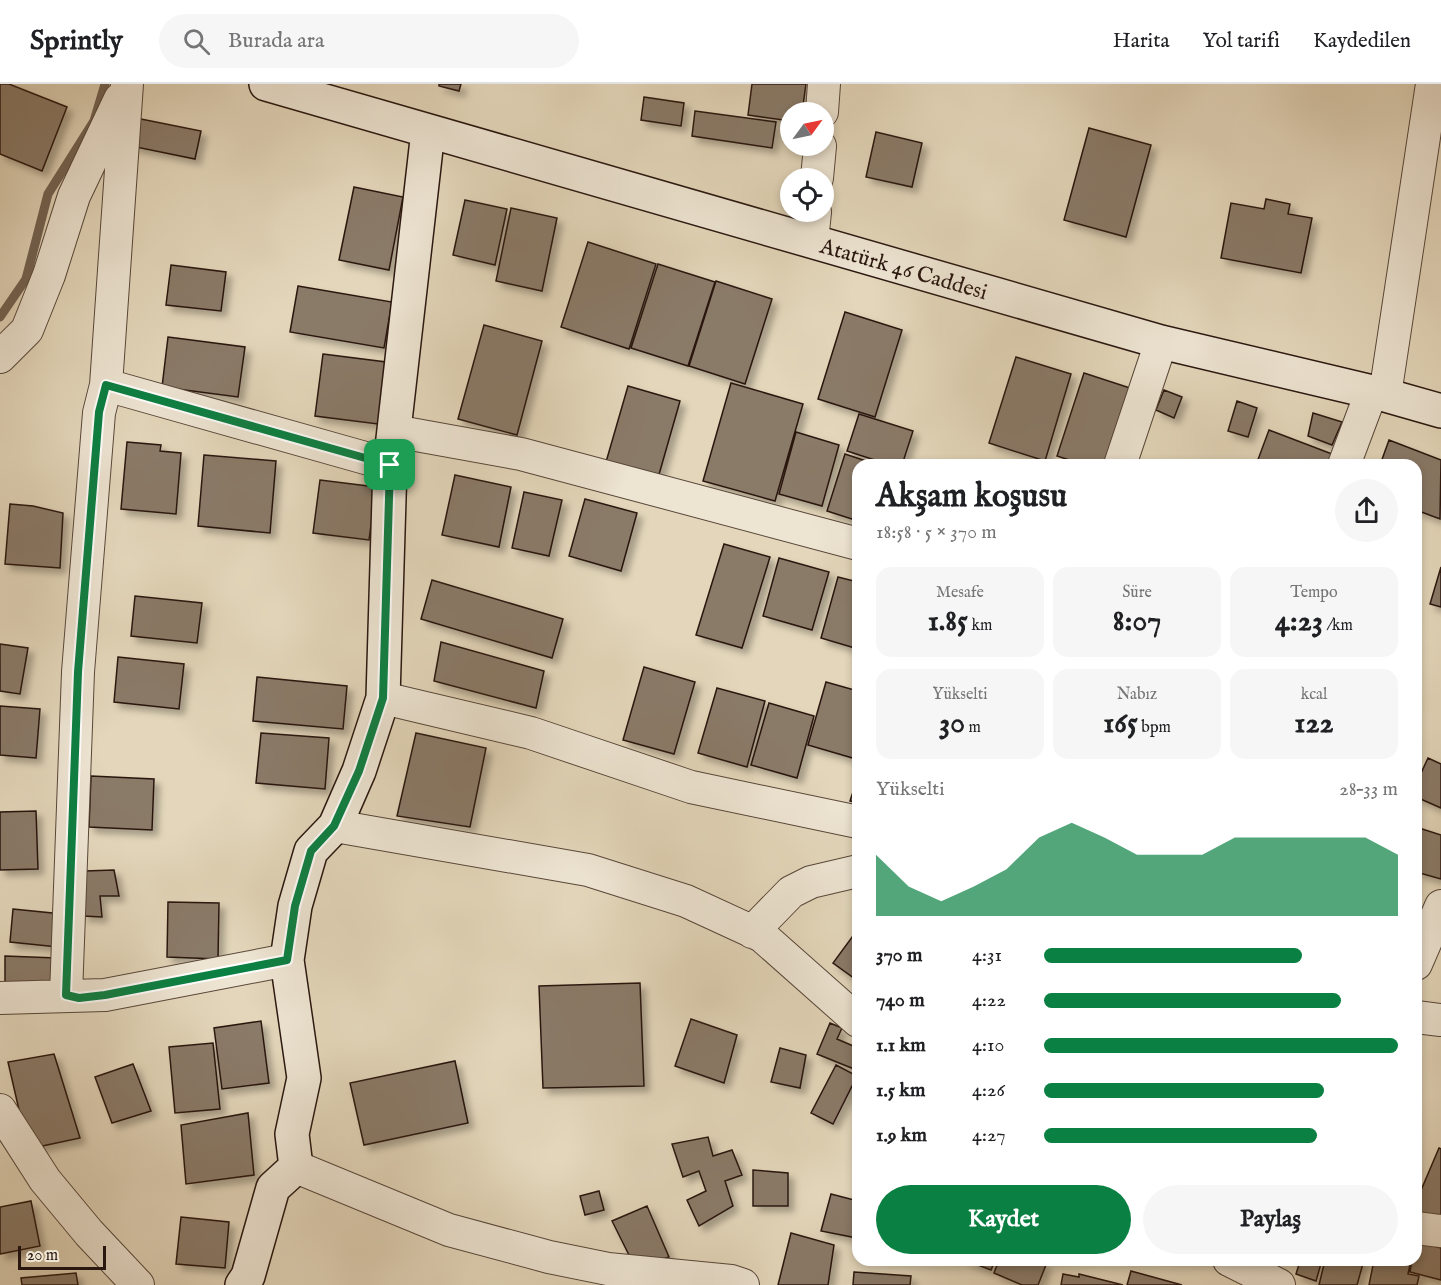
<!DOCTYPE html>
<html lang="tr">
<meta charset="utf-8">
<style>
body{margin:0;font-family:"IM FELL English",serif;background:#f6f6f6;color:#202124;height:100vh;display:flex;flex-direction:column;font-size:22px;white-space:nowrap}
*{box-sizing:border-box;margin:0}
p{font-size:20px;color:#757577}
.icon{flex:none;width:33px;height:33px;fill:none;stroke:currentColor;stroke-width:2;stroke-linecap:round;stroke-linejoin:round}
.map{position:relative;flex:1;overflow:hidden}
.side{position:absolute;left:852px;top:375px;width:570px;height:807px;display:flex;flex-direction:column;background:#fff;border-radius:18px;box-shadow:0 3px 9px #0003}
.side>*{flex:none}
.needle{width:39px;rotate:57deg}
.controls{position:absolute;left:780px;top:18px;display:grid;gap:12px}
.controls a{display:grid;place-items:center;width:54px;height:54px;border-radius:50%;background:#fff;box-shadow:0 3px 9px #0003;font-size:30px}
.scale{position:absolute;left:18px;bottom:15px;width:88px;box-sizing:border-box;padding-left:6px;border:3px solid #2a1710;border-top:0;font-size:16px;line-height:21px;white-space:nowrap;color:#2a1710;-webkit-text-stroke:4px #ede4d2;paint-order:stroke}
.pin{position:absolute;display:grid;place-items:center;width:51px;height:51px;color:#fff;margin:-26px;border-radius:12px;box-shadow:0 3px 9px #0006}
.round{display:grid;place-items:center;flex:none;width:63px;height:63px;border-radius:32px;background:#f6f6f6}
.headline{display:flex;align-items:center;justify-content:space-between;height:102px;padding:0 24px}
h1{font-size:33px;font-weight:700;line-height:45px}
.figures{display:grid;grid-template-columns:repeat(3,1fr);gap:9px;height:102px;padding:6px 24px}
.figures div{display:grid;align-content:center;border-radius:15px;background:#f6f6f6;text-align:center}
.figures b{font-size:30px;font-weight:700}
.figures small{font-size:16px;font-weight:400}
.figures p{font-size:16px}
.chart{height:168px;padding:12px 24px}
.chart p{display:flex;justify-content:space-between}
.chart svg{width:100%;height:108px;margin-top:6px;fill:#0b8043;opacity:.7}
.cta{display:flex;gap:12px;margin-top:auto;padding:12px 24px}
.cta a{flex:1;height:69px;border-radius:36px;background:#0b8043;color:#fff;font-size:24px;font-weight:700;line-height:69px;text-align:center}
.cta a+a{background:#f6f6f6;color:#202124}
ul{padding:0 24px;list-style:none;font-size:20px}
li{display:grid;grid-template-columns:96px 72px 1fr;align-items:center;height:45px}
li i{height:15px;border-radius:8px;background:#0b8043}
header{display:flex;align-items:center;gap:36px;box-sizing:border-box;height:84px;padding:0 30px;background:#fff;border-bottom:2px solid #e0e0e0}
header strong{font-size:28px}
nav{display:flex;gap:33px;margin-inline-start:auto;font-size:21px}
.search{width:420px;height:54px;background:#f6f6f6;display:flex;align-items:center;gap:15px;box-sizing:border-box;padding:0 21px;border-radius:33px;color:#757577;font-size:22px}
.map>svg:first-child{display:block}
</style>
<header>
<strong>Sprintly</strong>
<div class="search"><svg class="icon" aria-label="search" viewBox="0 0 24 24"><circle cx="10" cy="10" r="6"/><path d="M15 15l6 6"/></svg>Burada ara</div>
<nav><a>Harita</a><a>Yol tarifi</a><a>Kaydedilen</a></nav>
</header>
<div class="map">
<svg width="1441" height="1201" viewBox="0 0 1441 1201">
<defs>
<filter id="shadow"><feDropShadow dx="5.5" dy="5.5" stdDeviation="3" flood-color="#0004"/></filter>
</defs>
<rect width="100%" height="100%" fill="#e3d6ba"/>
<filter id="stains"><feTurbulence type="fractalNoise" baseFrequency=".00333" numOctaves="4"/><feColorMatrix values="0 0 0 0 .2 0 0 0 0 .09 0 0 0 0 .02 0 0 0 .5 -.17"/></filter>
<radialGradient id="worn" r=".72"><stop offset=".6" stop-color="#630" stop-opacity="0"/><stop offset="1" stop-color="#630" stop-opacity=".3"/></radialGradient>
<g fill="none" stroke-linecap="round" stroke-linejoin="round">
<!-- stream -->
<path stroke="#736353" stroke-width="9" d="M0,233L26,195L48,110L94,37L105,0"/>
</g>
<!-- building -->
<path fill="#8a7a68" stroke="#2a1710" stroke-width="1.5" filter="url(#shadow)" d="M0,0H9L67,23L42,87L0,70Z
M439,0H461L459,7L439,2Z
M752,0H806L802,28H790V37L748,31Z
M644,13L684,19L681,42L641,36Z
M695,27L776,38L772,64L692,52Z
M136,34L201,47L195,75L131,62Z
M1089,44L1151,61L1126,153L1064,136Z
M876,48L922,59L912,103L866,93Z
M354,103L403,113L389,186L339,176Z
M1266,115L1290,120L1288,130L1312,134L1301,189L1221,174L1231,119L1264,125Z
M465,116L507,125L495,181L453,171Z
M511,124L557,134L542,207L496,197Z
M588,158L656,180L629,265L561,243Z
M658,180L715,198L688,282L631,264Z
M171,181L226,188L221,227L166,221Z
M716,197L772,215L745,300L689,282Z
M298,202L392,218L384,264L290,248Z
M845,228L902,246L875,333L818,315Z
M484,241L542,257L517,351L458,335Z
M168,253L245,263L238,313L162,303Z
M323,270L394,279L386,341L315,332Z
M1016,273L1071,290L1045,377L989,359Z
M1084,289L1133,305L1109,381H1085L1057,372Z
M731,299L803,320L775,417L703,397Z
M628,302L680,317L658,394L606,378Z
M1164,306L1182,313L1174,334L1156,326Z
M1237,317L1257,324L1248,353L1228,347Z
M1313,329L1342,338L1332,361L1308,352Z
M859,330L913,347L902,381H890L847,367Z
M1269,346L1332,370L1328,381H1256Z
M796,348L839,361L822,422L779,410Z
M1389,356L1441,376L1440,435L1416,426V381H1380Z
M127,358L161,361L160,367L181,369L176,430L121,425Z
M845,370L878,381H858V437L827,427Z
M204,371L276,377L270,449L198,442Z
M455,391L511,403L499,463L442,451Z
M320,396L376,403L369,456L313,449Z
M524,408L562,416L549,472L512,464Z
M585,415L637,429L621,487L569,472Z
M10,420L33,422L63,429L60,484L5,480Z
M724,460L770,473L742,564L696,551Z
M779,474L829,488L812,546L763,532Z
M1441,483V523L1430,520Z
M838,493L858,498V565L821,554Z
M432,496L563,535L552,574L421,535Z
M135,512L202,519L197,559L131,552Z
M441,558L544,587L536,624L434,597Z
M0,560L28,564L20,610L0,607Z
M118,573L184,580L179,625L114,618Z
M644,583L695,598L674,670L623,656Z
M257,593L347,602L343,645L253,637Z
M826,598L858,607V669L856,675L808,661Z
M717,604L765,617L747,683L698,669Z
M769,619L814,632L797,694L751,681Z
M0,622L40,625L36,674L0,671Z
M261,649L329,654L325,705L256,699Z
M416,649L486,664L470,743L397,732Z
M1428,674L1441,680V724L1416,713V700Z
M91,692L154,695L152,746L89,743Z
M858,693V719L850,717Z
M36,727L38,785L0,786V728Z
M1416,743L1441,751V795L1416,788Z
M114,786L119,812H100L102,833L83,832L85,787Z
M168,818L219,819L218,875L167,873Z
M13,825L62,830L58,863L10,858Z
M858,845V897L833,879Z
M5,872L57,874L56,906L5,904Z
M640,899L644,1002L543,1004L539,902Z
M691,935L737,951L724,999L675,982Z
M261,937L269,999L222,1005L214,944Z
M830,939L842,944L837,955L858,964V975L854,985L817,970Z
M213,959L220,1025L175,1029L169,963Z
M780,964L806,971L800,1004L771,998Z
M54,970L80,1054L28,1065L8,978Z
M455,977L468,1039L364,1061L350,999Z
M133,980L151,1027L112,1039L95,993Z
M836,981L857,992L833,1040L811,1029Z
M248,1029L254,1091L186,1100L181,1041Z
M708,1053L713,1072L732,1066L742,1091L725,1097L733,1122L699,1142L687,1116L706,1107L699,1087L683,1093L672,1060Z
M1439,1064L1441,1065V1140L1416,1129V1118Z
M753,1086L788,1089V1122H753Z
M599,1107L604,1126L585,1131L580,1112Z
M831,1110L858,1117L857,1154L821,1147Z
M31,1117L40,1162L0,1170V1123Z
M647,1122L669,1173L635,1183L612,1137Z
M181,1133L229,1138L225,1184L176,1180Z
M791,1149L834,1161L828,1201H778Z
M1417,1157L1441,1164V1196L1410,1188L1412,1176H1416Z
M965,1176H995L991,1186Z
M999,1176H1034L1046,1181L1038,1201H1022L994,1189Z
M1299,1176H1322L1316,1197L1296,1190L1300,1177Z
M1325,1176L1342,1178V1176H1364L1357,1201H1319Z
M1374,1176H1411L1408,1190L1419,1192L1417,1201H1369Z
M1131,1187L1182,1201H1127Z
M854,1188L911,1192L910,1201H853Z
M76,1189L78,1201H22L21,1194Z
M1063,1190L1079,1193V1190L1123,1201H1061Z"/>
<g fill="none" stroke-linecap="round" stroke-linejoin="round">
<defs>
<path id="street" d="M822,28L824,0
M817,94L820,62
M812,157L815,128
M0,273L27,246L49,191L74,112L120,15
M106,301L390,381
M1385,311L1432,0
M394,347L521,370L858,460
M1120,381L1161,258
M1344,381L1371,309
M383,614L531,649L691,703L858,738
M335,742L588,786L686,817L762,852L858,937
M752,848L791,808L811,798L858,787
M1416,880L1441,822
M66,911L78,588L99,329L106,301L127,0
M0,914L105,911L287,876
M1416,933L1441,936
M0,1026L45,1096L89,1149L138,1201
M296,1083L449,1146L549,1173L608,1185L731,1197L743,1201
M1416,1144L1441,1147
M1229,1176L1279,1201"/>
<path id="secondary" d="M266,0L1161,258L1385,311L1441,327
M242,1201L248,1192L273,1104L296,1083L292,1050L304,994L287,876L295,822L311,767L335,742L359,687L383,614L390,381L428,47"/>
</defs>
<!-- street casing -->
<use href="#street" stroke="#58473a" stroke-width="34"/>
<!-- secondary casing -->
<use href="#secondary" stroke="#2a1710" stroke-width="36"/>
<!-- street -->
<use href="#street" stroke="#ede4d2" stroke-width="32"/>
<!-- secondary -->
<use href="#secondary" stroke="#ede4d2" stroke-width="33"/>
</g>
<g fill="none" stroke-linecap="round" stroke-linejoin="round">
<defs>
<path id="route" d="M106,301L390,381L383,614L359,687L334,742L311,767L295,822L287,876L105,911L79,914L66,911L78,588L99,328Z"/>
</defs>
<!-- route casing -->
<use href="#route" stroke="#fff" stroke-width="12"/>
<!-- route -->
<use href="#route" stroke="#0b8043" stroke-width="8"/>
</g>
<g text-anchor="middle" stroke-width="4.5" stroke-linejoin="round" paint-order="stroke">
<!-- street labels -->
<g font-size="22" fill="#2a1710" stroke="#ede4d2">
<text transform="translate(904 184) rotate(16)" y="8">Atatürk 46 Caddesi</text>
</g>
</g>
<rect width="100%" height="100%" filter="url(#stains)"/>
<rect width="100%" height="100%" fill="url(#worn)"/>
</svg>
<div class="controls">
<a><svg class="needle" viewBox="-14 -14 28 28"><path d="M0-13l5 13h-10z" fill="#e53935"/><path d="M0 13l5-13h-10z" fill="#757577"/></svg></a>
<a><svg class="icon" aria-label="locate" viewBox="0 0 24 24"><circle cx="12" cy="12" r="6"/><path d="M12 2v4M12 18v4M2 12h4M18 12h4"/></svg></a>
</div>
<div class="scale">20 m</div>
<div class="pin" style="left:390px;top:381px;background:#1e9e55"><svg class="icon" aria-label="arrive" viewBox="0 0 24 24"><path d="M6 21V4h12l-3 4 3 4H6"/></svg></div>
<section class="side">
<div class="headline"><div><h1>Akşam koşusu</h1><p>18:58 · 5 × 370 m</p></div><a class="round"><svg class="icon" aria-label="share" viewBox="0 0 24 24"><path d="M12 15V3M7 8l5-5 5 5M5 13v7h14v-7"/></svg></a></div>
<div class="figures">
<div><p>Mesafe</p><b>1.85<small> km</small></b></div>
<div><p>Süre</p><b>8:07</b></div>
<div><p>Tempo</p><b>4:23<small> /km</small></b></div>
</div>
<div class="figures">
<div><p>Yükselti</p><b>30<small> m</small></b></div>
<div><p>Nabız</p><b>165<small> bpm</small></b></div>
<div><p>kcal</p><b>122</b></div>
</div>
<div class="chart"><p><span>Yükselti</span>28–33 m</p>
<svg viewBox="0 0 160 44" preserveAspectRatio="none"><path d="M0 44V19L10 32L20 38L30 32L40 25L50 12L60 6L70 12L80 19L90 19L100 19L110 12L120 12L130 12L140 12L150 12L160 19V44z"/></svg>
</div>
<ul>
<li><b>370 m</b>4:31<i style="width:73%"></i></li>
<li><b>740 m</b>4:22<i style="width:84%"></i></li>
<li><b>1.1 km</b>4:10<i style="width:100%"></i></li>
<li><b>1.5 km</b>4:26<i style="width:79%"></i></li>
<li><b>1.9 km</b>4:27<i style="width:77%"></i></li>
</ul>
<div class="cta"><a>Kaydet</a><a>Paylaş</a></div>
</section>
</div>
